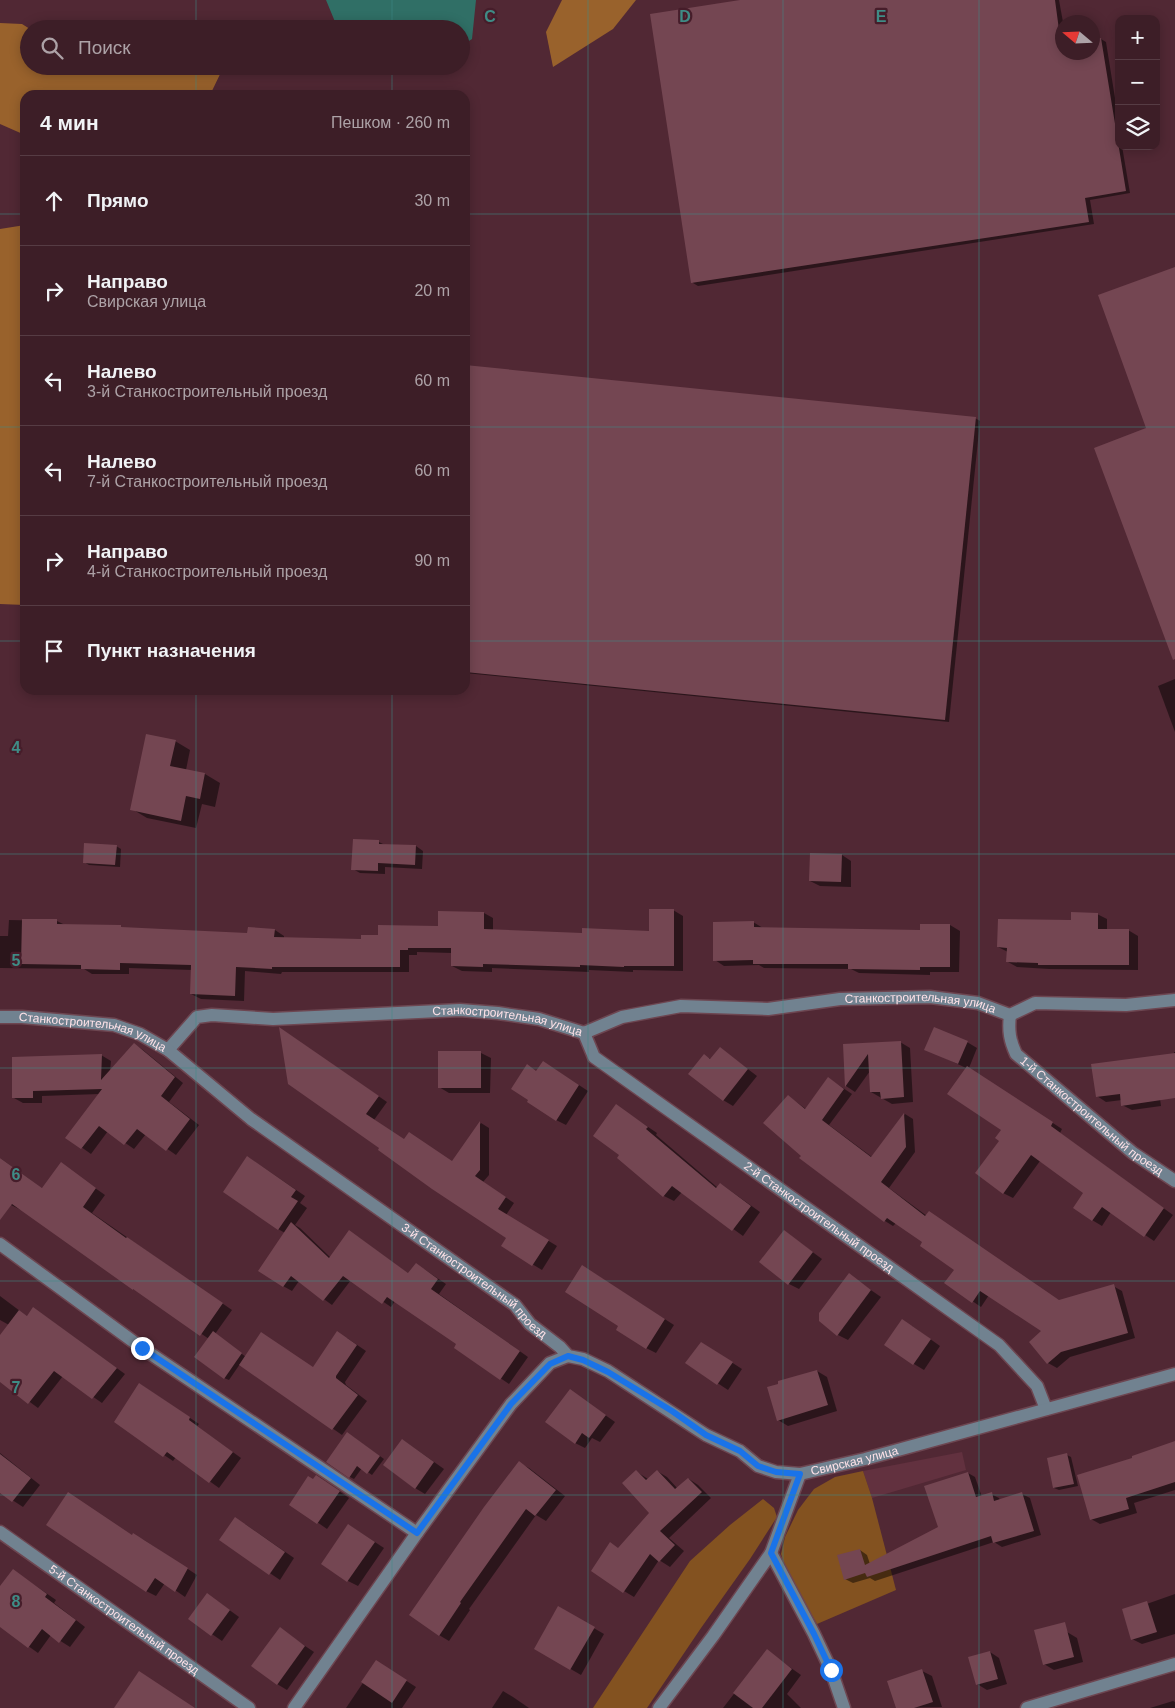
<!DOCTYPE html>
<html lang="ru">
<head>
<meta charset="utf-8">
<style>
	:root { --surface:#3d1e27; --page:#482b33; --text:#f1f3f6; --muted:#ada2a7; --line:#563c44 }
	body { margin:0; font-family:Arial,sans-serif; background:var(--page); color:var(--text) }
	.controls { position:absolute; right:15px; top:15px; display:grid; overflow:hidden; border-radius:10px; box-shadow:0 2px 12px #0003 }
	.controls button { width:45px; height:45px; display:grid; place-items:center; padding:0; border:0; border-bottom:1px solid var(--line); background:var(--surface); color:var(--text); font:25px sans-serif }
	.compass { position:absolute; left:1055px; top:15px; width:45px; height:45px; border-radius:50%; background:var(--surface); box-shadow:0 2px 12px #0003; rotate:289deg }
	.stop { position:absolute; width:15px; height:15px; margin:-11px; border:4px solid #1a73e8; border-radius:50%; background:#fff }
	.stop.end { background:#1a73e8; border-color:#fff; box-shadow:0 1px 5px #0008 }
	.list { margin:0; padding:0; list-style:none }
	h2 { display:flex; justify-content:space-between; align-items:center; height:65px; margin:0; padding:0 20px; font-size:21px }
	h2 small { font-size:16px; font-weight:400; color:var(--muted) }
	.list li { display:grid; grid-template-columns:32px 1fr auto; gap:15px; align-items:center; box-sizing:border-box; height:90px; padding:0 20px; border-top:1px solid var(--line) }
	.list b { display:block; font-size:19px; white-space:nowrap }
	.list p { margin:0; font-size:16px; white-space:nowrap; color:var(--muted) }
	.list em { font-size:16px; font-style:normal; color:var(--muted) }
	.icon { flex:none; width:28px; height:28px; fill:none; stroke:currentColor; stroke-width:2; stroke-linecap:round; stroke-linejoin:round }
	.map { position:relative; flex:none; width:1175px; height:1708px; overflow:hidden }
	.search { position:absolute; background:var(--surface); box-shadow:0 2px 12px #0003; left:20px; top:20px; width:450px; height:55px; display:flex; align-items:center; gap:12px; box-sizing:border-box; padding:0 18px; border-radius:28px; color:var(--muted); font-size:19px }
	.panel { position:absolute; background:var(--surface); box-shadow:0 2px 12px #0003; left:20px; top:90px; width:450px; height:605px; border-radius:15px }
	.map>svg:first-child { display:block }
</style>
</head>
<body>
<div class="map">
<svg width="1175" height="1708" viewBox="0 0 1175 1708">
	<rect width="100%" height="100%" fill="#512834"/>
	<polygon fill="#62313f" points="962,1452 966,1470 872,1498 863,1471"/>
	<g fill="#835220">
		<polygon points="863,1471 872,1498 896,1590 817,1624 787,1573 781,1554 785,1537 798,1510 814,1489 835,1477"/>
		<polygon points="763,1499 774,1508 777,1517 750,1559 701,1628 647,1708 593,1708 690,1561 730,1525"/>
	</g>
	<g fill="#99622c">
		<polygon points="562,0 636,0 613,29 553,67 546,32"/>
		<polygon points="0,23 22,24 30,29 29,29 29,66 224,66 210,95 25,95 25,135 0,124"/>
		<polygon points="25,225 25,605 0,604 0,229"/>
	</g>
	<polygon fill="#306f66" points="326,0 476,0 472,39 461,46 461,29 338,29"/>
	<g fill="#0007">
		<polygon points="748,0 1059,0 1063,22 1062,52 1092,52 1101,39 1106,42 1119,123 1119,146 1122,146 1130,193 1090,200 1094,224 698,286 693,283"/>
		<polygon points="465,367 975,418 980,421 949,722 465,673"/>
		<polygon points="1175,679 1175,732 1158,686"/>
		<polygon points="175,741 190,750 186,770 205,774 220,783 215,807 202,804 196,828 147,818 132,809"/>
		<polygon points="379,842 385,845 416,846 423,851 422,869 385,867 385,874 360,873 353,869"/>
		<polygon points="116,846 121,849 120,867 89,865 84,862"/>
		<polygon points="842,855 851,861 851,887 820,886 810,881"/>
		<polygon points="673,910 683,916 683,971 633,970 633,972 589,970 589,972 492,968 492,972 462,971 452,966 452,953 417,952 417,955 409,955 409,972 282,972 281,974 245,971 244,1001 201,999 191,994 192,970 129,968 129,974 92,974 84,969 0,968 0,936 8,936 9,920 57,921 65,925 121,927 124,929 249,935 275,930 284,936 284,938 362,940 439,927 484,913 493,918 493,930 583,934 650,932"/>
		<polygon points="1097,914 1107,919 1107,930 1128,930 1138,936 1138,970 1049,969 1017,967 1008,962 1008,952 998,947"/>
		<polygon points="753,922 763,928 921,932 921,925 950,925 960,931 959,972 930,972 930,975 859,973 851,969 764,968 759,965 724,966 715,960"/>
		<polygon points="288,1034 387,1102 374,1120 404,1140 452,1162 481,1123 489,1128 489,1175 483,1182 514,1203 506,1215 557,1246 542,1270 502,1246 507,1238 381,1147"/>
		<polygon points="900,1042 910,1048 913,1102 892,1104 871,1092 870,1071 855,1092 846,1086 844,1046"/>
		<polygon points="967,1042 977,1048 969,1068 1062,1129 1060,1133 1173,1215 1154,1241 1111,1212 1102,1226 1092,1220 1085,1192 1040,1161 1013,1198 1003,1193 1001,1141 1002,1130 966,1068 926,1049"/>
		<polygon points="134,1044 143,1050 183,1083 169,1102 199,1125 176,1155 146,1134 134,1149 108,1131 91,1154 67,1137 100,1094 42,1096 42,1103 23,1103 14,1098 101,1055 111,1061 110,1072"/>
		<polygon points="720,1048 757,1076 733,1106 723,1100 704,1056 711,1059"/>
		<polygon points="1174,1052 1175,1052 1175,1088 1159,1091 1161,1106 1132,1110 1122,1105 1122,1100 1106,1102 1097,1096 1174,1054"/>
		<polygon points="481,1053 491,1058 490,1093 449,1093 439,1087"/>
		<polygon points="553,1068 588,1091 566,1125 556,1120"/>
		<polygon points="828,1078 852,1094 829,1125 872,1157 905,1114 913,1119 915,1152 889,1188 927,1216 1060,1301 1113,1286 1122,1291 1135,1338 1070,1357 1057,1368 1048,1363 1043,1331 989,1295 981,1307 946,1283 955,1270 924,1242 896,1223 893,1226 885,1221 801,1158 803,1155 788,1096 806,1109"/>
		<polygon points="626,1112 657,1133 656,1135 718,1188 721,1184 760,1212 743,1236 682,1192 674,1201 664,1196"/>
		<polygon points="248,1157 305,1196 300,1203 307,1208 295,1225 300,1228 331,1258 358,1237 409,1274 424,1269 446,1284 439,1294 528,1357 509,1384 455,1347 458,1344 395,1301 391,1307 351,1280 332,1305 299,1281 292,1291 283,1286 285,1233 278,1229"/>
		<polygon points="0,1158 43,1189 61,1164 105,1195 92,1213 232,1310 215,1334 246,1357 313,1368 347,1338 366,1351 345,1382 346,1385 367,1401 342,1435 240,1364 229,1380 224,1378 209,1339 143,1294 133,1289 22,1209 21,1210 11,1205 0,1196"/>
		<polygon points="784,1231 822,1259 799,1289 789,1284"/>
		<polygon points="592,1272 674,1325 656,1353 646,1348 620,1325"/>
		<polygon points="849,1275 881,1297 848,1340 838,1335"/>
		<polygon points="0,1296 28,1317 42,1314 125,1374 102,1403 63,1376 38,1408 0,1380 0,1346 9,1325 0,1320"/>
		<polygon points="912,1326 940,1346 924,1370 914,1364"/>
		<polygon points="711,1349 742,1369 728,1390 687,1363"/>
		<polygon points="817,1371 827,1377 837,1411 788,1426 778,1420"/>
		<polygon points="140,1384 199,1424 197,1426 241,1458 219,1488 176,1457 173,1461 164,1455"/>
		<polygon points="570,1390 615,1422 600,1442 592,1438 585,1448 575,1443"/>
		<polygon points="352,1436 384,1459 372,1475 362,1468 354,1479 350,1477"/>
		<polygon points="403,1440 444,1469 425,1494 415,1488"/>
		<polygon points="1175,1442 1175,1490 1134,1503 1137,1513 1100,1524 1091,1519 1134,1459"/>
		<polygon points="0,1453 40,1485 23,1507 0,1492"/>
		<polygon points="1067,1455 1071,1457 1078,1486 1059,1490 1054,1488"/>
		<polygon points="519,1463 529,1468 565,1496 546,1521 536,1515 469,1609 470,1610 449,1641 439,1635"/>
		<polygon points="657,1471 667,1477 678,1489 689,1479 698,1485 711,1498 669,1538 684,1551 670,1567 659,1560 634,1597 624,1591 619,1549 651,1513 637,1472 648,1479"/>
		<polygon points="968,1473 975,1477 982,1497 991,1494 999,1498 1000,1500 1022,1494 1030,1498 1041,1535 1002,1547 994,1542 875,1581 870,1578 853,1583 845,1579 860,1550 867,1555 870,1564 939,1528"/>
		<polygon points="326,1482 349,1498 327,1529 291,1504"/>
		<polygon points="245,1524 294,1558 280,1580 221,1540"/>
		<polygon points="349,1525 384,1548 358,1586 348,1581"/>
		<polygon points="133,1536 144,1540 197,1575 185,1597 165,1583 156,1596 146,1591"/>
		<polygon points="13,1570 56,1600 54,1603 85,1627 70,1647 51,1635 38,1653 0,1626 0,1588"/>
		<polygon points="1175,1594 1175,1634 1142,1644 1132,1639 1124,1612"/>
		<polygon points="217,1601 239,1617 222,1641 190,1619"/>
		<polygon points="559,1608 604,1634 581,1675 536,1649"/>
		<polygon points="280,1629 314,1652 287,1690 277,1684"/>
		<polygon points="1067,1632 1077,1638 1083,1662 1054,1670 1044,1664"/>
		<polygon points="767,1651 801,1675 787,1694 801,1708 723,1708"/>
		<polygon points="990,1652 999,1658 1007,1684 987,1690 977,1684"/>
		<polygon points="377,1662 416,1687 402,1708 346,1708"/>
		<polygon points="922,1671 932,1676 942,1707 897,1708"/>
		<polygon points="503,1691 513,1697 529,1708 492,1708"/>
		<polygon points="1173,1701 1175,1702 1175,1708 1150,1708"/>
	</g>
	<g fill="#744652">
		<polygon points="740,0 1055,0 1062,52 1092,52 1092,39 1101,38 1126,191 1085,198 1089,222 691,283 650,14"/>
		<polygon points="1175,267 1175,659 1173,660 1094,448 1146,428 1098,295"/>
		<polygon points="465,365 976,417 945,720 465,672"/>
		<polygon points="146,734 176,740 170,766 205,773 200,799 186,796 181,821 130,810"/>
		<polygon points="353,839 379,840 379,844 416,845 415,865 378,863 378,871 351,870"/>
		<polygon points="84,843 117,845 115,865 83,863"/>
		<polygon points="810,853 842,854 841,882 809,881"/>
		<polygon points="649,909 674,909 674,966 624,966 624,967 580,965 580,967 483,964 483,967 451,966 451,948 408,948 408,950 400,950 400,967 272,967 272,969 236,967 235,996 190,994 191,965 120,963 120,970 81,969 81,965 21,964 22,919 57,919 57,924 121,925 121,927 247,933 248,927 275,929 274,937 361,939 361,935 378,935 378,925 438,926 438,911 484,912 484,929 582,933 582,928 649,931"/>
		<polygon points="1071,912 1098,913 1098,929 1129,929 1129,965 1038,965 1038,963 1006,962 1007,948 997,947 998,919 1071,920"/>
		<polygon points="754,921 754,927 920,930 920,924 950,924 950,967 920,967 920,970 848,969 848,964 753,964 753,960 713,961 713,922"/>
		<polygon points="279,1027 379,1096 366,1114 404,1139 409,1132 452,1161 480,1121 480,1170 475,1176 506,1197 498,1209 549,1240 532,1266 501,1246 506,1238 432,1189 378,1150 379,1148 288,1084"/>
		<polygon points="934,1027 968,1041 958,1064 924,1050"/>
		<polygon points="901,1041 904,1097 881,1099 880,1092 870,1092 868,1054 845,1087 843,1044"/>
		<polygon points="134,1043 175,1077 161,1096 190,1119 166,1151 137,1129 124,1145 99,1126 81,1149 65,1138 102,1089 33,1091 33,1098 12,1098 12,1057 102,1054 101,1080"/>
		<polygon points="720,1047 748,1069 723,1101 688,1074 704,1054 710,1059"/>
		<rect x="438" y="1051" width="43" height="37"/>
		<polygon points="1175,1053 1175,1098 1121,1106 1120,1094 1096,1097 1091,1064"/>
		<polygon points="543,1061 579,1085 556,1121 527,1102 528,1100 511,1089 527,1064 536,1071"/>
		<polygon points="967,1066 1053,1122 1051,1126 1164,1208 1144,1237 1102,1207 1092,1221 1073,1208 1083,1193 1031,1155 1003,1194 975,1173 999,1141 995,1138 1001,1130 947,1094"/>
		<polygon points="828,1077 844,1089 822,1120 871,1157 904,1113 906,1147 881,1182 925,1216 929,1211 1059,1300 1114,1284 1128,1333 1061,1352 1047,1364 1029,1342 1041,1331 980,1291 972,1303 944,1283 954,1270 920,1246 922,1242 887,1218 884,1222 799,1158 801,1156 763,1123 788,1095 805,1109"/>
		<polygon points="616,1104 648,1127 646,1129 716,1188 720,1183 751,1206 732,1231 672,1186 663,1197 617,1158 619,1155 593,1136"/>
		<polygon points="247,1156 296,1190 291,1197 298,1201 278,1230 223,1192"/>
		<polygon points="0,1158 42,1188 61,1162 96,1188 83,1207 126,1238 127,1237 223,1303 200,1336 133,1289 133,1290 12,1204 0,1220"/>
		<polygon points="291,1222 329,1258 349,1230 408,1273 416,1263 438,1279 431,1289 520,1351 500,1380 454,1348 456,1344 387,1297 382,1304 343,1276 323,1301 291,1276 283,1287 258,1271"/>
		<polygon points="784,1230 813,1252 788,1285 759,1262"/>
		<polygon points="582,1265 665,1319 646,1349 616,1330 618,1326 565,1292"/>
		<polygon points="849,1273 871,1290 837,1336 819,1321 819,1313"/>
		<polygon points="33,1307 117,1368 92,1399 54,1371 28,1404 0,1382 0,1335 19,1310 27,1316"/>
		<polygon points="902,1319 931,1339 913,1365 884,1345"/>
		<polygon points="213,1331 242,1353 224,1379 194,1357"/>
		<polygon points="337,1331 357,1345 336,1376 336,1378 358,1395 332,1430 239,1365 261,1332 313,1367"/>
		<polygon points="701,1342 733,1362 717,1385 685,1363"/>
		<polygon points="817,1370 828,1405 777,1421 767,1387 778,1384 778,1381"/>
		<polygon points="139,1383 190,1417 189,1420 233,1452 209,1483 167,1452 163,1457 114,1422"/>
		<polygon points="570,1389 606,1415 589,1438 582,1433 575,1444 545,1422"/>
		<polygon points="347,1432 380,1456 367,1474 357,1466 349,1478 326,1462"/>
		<polygon points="402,1439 434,1462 415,1489 383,1465"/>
		<polygon points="1175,1441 1175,1482 1126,1498 1129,1509 1090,1520 1077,1475 1132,1458 1132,1456"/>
		<polygon points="1067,1453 1074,1484 1053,1488 1047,1458"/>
		<polygon points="0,1454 31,1478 12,1502 0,1493"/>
		<polygon points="519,1461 556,1490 535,1516 526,1509 460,1602 461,1603 439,1636 409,1615 484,1507"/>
		<polygon points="636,1470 646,1480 657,1470 675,1489 688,1478 702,1492 660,1531 675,1545 659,1562 650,1554 623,1593 591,1571 610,1542 618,1548 649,1513 622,1483"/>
		<polygon points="968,1472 976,1497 992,1492 994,1501 1022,1492 1034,1531 993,1543 991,1536 867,1577 865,1573 844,1580 837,1555 860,1549 865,1565 938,1527 924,1486"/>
		<polygon points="316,1475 340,1491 317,1524 289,1505 308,1476 313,1479"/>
		<polygon points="68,1492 132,1535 133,1533 188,1568 175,1592 155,1578 146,1592 46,1525"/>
		<polygon points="235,1517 285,1552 269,1575 219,1540"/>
		<polygon points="348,1524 375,1542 347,1582 321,1564"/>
		<polygon points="13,1569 47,1594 45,1597 76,1620 59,1643 42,1629 28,1648 0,1627 0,1586"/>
		<polygon points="207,1593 230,1610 211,1636 188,1619"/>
		<polygon points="1147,1601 1157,1632 1131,1640 1122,1609"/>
		<polygon points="558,1606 595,1627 570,1670 534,1649"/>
		<polygon points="1065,1622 1074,1657 1043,1665 1034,1630"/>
		<polygon points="280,1627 305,1646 277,1685 251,1666"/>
		<polygon points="767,1649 792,1669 762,1708 753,1708 733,1693"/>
		<polygon points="990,1651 998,1679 976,1685 968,1657"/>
		<polygon points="376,1660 407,1680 392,1703 361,1682"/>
		<polygon points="922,1669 933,1702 914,1708 896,1708 887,1681"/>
		<polygon points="139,1671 195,1708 114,1708"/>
	</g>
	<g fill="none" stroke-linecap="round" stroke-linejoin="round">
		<defs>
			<g id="minor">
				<path id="s1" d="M 1010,1015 C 1008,1031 1010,1041 1016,1054 L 1133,1153 L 1175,1181"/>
				<path id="s2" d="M 0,1017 L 22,1017 L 114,1025 L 140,1034 L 168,1050 L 197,1017 L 212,1015 L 273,1019 L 460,1010 L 498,1013 L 539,1019 L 584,1033 L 622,1017 L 681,1006 L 768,1009 L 840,999 L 930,997 L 978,1003 L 1010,1015 L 1035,1003 L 1126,1005 L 1175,1000"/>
				<path id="s3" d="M 584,1033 L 594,1057 L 999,1345 L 1037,1386 L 1046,1409"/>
				<path id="s4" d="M 168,1050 L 251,1119 L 515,1305 L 530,1324 L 560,1347 L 568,1356 L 583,1359 L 608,1371 L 706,1435 L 740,1451 L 758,1466 L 776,1472 L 800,1474 L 865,1459 L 1175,1374"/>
				<polyline points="0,1244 142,1348 417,1533"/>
				<path id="s5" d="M 0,1532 L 249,1708"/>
				<polyline points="771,1553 814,1634 831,1670 844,1708"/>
				<polyline points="294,1708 417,1533 511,1404 550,1363 568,1356"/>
				<polyline points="659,1708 713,1636 771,1553 800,1474"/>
				<polyline points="1027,1708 1175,1664"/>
			</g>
		</defs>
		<use href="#minor" stroke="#6d4651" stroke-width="15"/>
		<use href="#minor" stroke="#718290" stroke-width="12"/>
	</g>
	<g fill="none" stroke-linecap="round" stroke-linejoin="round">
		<polyline stroke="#1a73e8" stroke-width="6" points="142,1348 417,1533 511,1404 550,1364 568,1356 583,1360 608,1372 672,1411 706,1435 740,1451 758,1466 776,1472 800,1474 771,1553 814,1634 831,1670"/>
	</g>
	<path fill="none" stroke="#3f8c86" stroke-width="1" stroke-opacity="0.55" d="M 196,0 L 196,29M 392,0 L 392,29M 588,0 L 588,1708M 783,0 L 783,1708M 979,0 L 979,1708M 196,66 L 196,95M 392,66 L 392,95M 0,214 L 25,214M 465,214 L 1175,214M 0,427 L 25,427M 465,427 L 1175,427M 0,641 L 25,641M 465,641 L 1175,641M 196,690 L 196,1708M 392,690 L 392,1708M 0,854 L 1175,854M 0,1068 L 1175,1068M 0,1281 L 1175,1281M 0,1495 L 1175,1495"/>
	<g text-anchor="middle" stroke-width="4.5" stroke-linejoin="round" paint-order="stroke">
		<g font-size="12" fill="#fee2e8" stroke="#461d2a">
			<text dy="4" stroke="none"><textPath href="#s2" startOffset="950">Станкостроительная улица</textPath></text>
			<text dy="4" stroke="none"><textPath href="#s2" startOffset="530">Станкостроительная улица</textPath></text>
			<text dy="4" stroke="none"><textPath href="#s2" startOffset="95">Станкостроительная улица</textPath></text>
			<text dy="4" stroke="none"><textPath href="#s1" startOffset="138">1-й Станкостроительный проезд</textPath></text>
			<text dy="4" stroke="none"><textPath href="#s3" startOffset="302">2-й Станкостроительный проезд</textPath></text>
			<text dy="4" stroke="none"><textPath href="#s4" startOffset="384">3-й Станкостроительный проезд</textPath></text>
			<text dy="4" stroke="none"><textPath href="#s4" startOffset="825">Свирская улица</textPath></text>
			<text dy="4" stroke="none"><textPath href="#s5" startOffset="152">5-й Станкостроительный проезд</textPath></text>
		</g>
	</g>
	<g font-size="16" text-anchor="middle" font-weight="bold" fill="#3f8c86" stroke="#461d2a" stroke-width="4.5" stroke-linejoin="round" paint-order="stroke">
		<text x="490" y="22">C</text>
		<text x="685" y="22">D</text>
		<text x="881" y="22">E</text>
		<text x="16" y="753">4</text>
		<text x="16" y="966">5</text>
		<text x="16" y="1180">6</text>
		<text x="16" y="1393">7</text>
		<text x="16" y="1607">8</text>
	</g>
</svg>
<div class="controls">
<button>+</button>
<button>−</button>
<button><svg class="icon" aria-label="layers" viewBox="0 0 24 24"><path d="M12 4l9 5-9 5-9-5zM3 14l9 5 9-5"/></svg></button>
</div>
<svg class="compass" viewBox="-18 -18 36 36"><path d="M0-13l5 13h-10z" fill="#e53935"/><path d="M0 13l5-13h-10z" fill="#ada2a7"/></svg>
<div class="stop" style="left:831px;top:1670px"></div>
<div class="stop end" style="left:142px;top:1348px"></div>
<div class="search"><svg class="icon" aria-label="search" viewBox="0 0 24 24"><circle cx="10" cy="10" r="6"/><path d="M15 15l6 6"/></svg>Поиск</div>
<section class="panel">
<h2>4 мин<small>Пешком · 260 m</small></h2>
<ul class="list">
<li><svg class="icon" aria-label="ahead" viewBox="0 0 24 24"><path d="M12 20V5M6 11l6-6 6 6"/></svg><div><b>Прямо</b></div><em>30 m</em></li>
<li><svg class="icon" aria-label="right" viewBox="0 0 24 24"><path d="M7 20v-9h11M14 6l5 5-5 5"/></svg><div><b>Направо</b><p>Свирская улица</p></div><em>20 m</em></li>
<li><svg class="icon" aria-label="left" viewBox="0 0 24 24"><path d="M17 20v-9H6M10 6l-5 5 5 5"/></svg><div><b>Налево</b><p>3-й Станкостроительный проезд</p></div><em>60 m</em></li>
<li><svg class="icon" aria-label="left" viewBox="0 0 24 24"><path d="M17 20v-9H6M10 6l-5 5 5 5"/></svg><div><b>Налево</b><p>7-й Станкостроительный проезд</p></div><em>60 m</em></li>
<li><svg class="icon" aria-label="right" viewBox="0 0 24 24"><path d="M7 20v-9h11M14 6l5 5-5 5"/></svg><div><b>Направо</b><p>4-й Станкостроительный проезд</p></div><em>90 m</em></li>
<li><svg class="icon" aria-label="arrive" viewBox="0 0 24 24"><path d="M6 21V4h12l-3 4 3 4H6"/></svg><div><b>Пункт назначения</b></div></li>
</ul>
</section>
</div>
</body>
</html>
